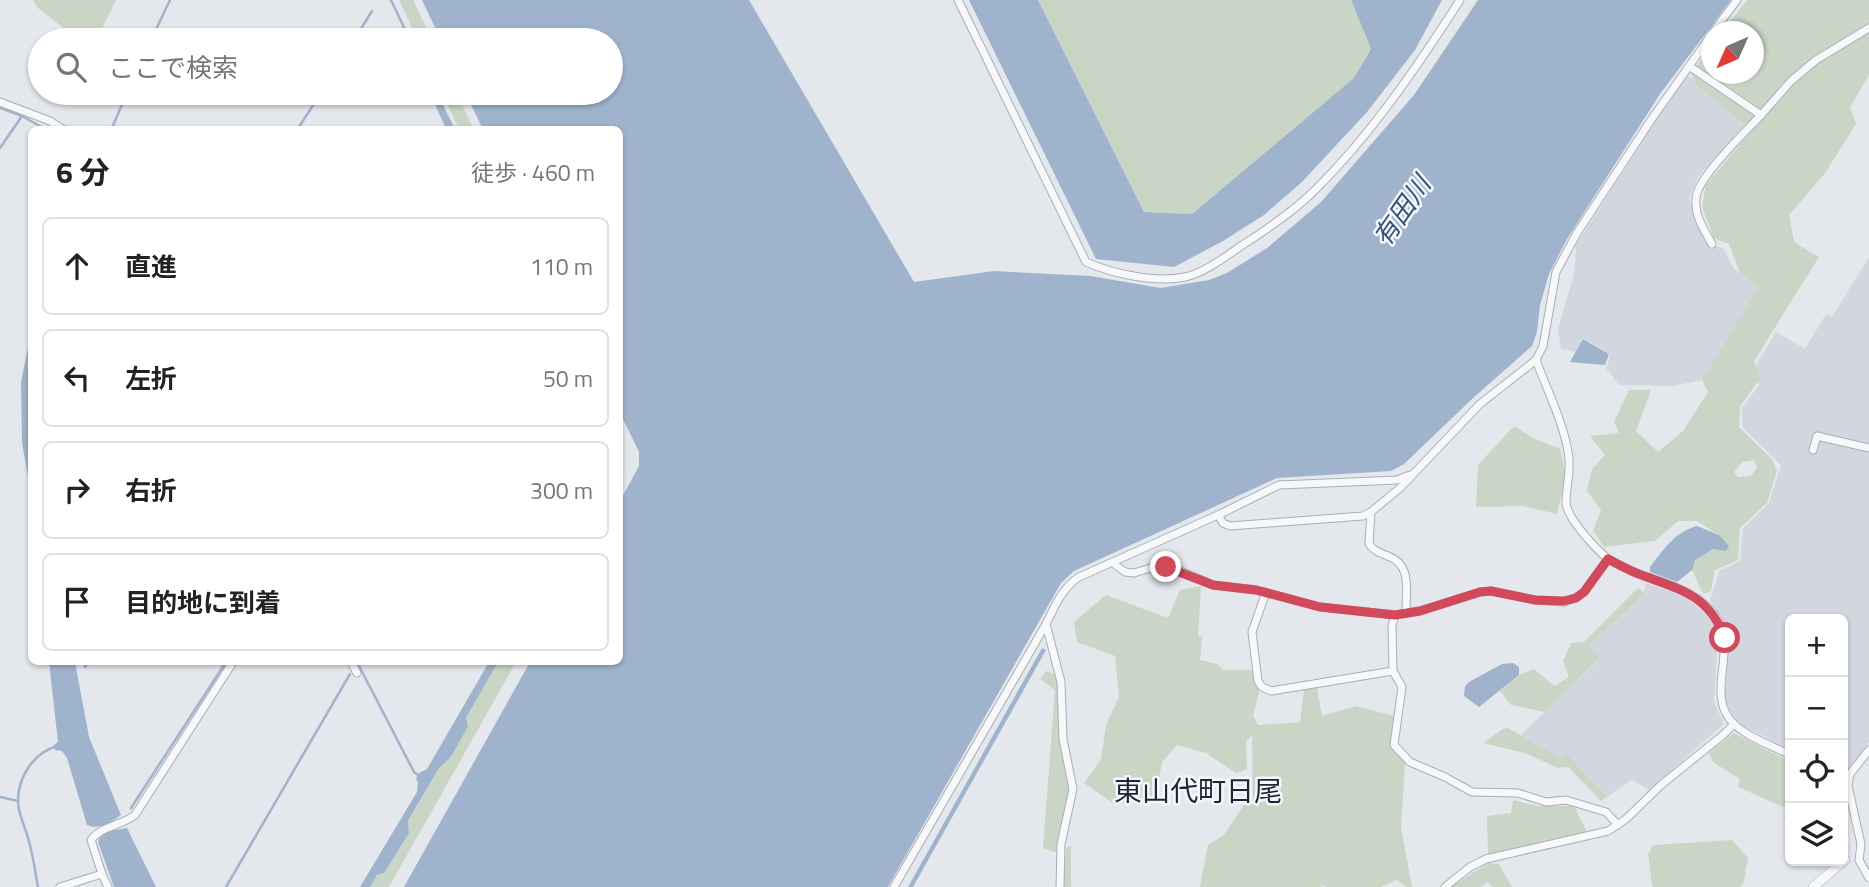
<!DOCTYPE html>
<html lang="ja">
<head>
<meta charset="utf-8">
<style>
	:root { --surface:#fff; --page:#f2f2f2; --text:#222; --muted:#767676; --line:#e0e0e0 }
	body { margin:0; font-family:"Titillium Web","Noto Sans JP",sans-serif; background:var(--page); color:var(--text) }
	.controls { position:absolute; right:21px; bottom:21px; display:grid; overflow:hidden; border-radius:10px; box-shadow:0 2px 5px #0004 }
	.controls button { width:63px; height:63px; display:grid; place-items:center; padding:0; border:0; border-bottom:2px solid var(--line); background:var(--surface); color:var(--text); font:35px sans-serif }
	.compass { position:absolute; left:1701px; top:21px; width:63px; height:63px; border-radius:50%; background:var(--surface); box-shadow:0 2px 5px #0004; rotate:225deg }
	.stop { position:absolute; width:21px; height:21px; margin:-16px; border:5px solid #d1495b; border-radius:50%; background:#fff }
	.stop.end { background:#d1495b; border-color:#fff; box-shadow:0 2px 7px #0008 }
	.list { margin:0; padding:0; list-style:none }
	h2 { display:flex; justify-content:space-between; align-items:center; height:91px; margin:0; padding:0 28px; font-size:30px }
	h2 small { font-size:23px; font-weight:400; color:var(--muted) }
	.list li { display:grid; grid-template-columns:46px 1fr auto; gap:21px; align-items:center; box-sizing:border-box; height:98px; margin:0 14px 14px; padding:0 14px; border:2px solid var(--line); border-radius:10px }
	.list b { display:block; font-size:26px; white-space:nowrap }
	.list em { font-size:23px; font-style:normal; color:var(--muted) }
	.icon { flex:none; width:38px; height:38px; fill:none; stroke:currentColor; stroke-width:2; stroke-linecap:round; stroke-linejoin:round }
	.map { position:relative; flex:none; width:1869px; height:887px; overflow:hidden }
	.search { position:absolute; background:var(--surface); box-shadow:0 2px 5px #0004; left:28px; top:28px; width:595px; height:77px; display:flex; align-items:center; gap:18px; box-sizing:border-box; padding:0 24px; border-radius:38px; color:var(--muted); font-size:26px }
	.panel { position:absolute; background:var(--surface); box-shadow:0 2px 5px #0004; left:28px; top:126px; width:595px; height:539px; border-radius:10px }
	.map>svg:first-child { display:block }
</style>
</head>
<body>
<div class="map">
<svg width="1869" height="887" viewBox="0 0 1869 887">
	<rect width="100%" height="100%" fill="#e4e7ec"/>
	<g fill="#d2d6de">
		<polygon points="1687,75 1751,117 1698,177 1689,198 1705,242 1724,249 1733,268 1758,288 1702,380 1672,386 1619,385 1606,368 1611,354 1583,338 1575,352 1561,349 1558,329 1575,270 1576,245 1659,116"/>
		<polygon points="1869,257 1869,742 1843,776 1843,619 1790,619 1790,750 1740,724 1729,710 1725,697 1729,635 1722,618 1710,601 1719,571 1740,561 1743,528 1769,503 1781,465 1743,428 1742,408 1759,385 1754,369 1776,332 1805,349 1826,314 1832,317"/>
		<polygon points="1646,583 1683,596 1705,613 1714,625 1718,640 1714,702 1724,724 1649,790 1632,780 1607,797 1567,754 1562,758 1521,735 1599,660 1589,644 1644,594"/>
	</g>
	<g fill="#c9d6c5" fill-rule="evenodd">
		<polygon points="33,0 116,0 101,31 79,40 38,8"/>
		<polygon points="399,0 413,0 432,40 418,40"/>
		<polygon points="1038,0 1351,0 1371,49 1354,78 1192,214 1144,212"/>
		<path d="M 1747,0 L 1869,0 L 1869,75 L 1850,107 L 1856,124 L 1825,173 L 1789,215 L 1794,242 L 1819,257 L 1754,361 L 1760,379 L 1740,406 L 1739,427 L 1772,459 L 1777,471 L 1767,503 L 1740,528 L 1738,560 L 1715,570 L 1711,591 L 1703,594 L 1692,570 L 1694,560 L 1713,549 L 1719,535 L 1697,521 L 1678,521 L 1655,541 L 1604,547 L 1593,531 L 1601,510 L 1587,491 L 1592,469 L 1605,455 L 1590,436 L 1619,433 L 1614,422 L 1629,390 L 1651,390 L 1636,431 L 1658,452 L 1683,431 L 1708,392 L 1702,380 L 1758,288 L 1740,273 L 1729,244 L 1714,238 L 1702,207 L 1706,185 L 1752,130 L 1696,85 L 1691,73 L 1711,47 L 1712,74 L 1754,74 L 1754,32 L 1723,31 ZM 1754,460 L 1757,468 L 1751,476 L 1738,477 L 1734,472 L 1742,462 Z"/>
		<polygon points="442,93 456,93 474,129 459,129"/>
		<polygon points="1514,426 1535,439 1560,449 1566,474 1557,514 1523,506 1476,507 1478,465"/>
		<polygon points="1201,586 1198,636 1202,637 1200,660 1217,664 1223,670 1253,670 1259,692 1253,716 1258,725 1300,722 1304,690 1317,687 1322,716 1356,706 1394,716 1390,746 1405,763 1401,827 1412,887 1407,887 1397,880 1380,887 1327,887 1322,885 1321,887 1200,887 1208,845 1224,835 1244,805 1253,802 1252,735 1246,742 1247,769 1236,773 1206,753 1177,745 1162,762 1157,791 1148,800 1114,804 1084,783 1101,760 1106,725 1119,697 1115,656 1077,642 1074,622 1106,595 1168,618 1180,590"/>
		<polygon points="1638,588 1645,594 1589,644 1599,659 1545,712 1511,705 1500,691 1519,675 1534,669 1554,686 1569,677 1563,661 1571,643 1584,642"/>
		<polygon points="498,662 516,662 389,887 370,887 377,875 384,872 409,833 408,822 439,768 451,757 467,726 466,718"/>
		<polygon points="1046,671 1055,674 1059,687 1059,738 1069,793 1057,841 1057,853 1043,848 1055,690 1040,679"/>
		<polygon points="1506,727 1562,758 1567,754 1607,797 1601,801 1568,767 1558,768 1525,753 1483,743"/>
		<polygon points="1734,733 1790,762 1790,821 1784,818 1786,808 1738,787 1740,779 1713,762 1709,753"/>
		<polygon points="1513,800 1537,806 1574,806 1588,834 1488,854 1487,816 1511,813"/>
		<polygon points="1732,840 1748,858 1743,885 1740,887 1654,887 1652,885 1648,854 1653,845"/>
		<polygon points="1071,846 1071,887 1064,887 1066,848"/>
		<polygon points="1488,863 1499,864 1512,887 1493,887 1487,882 1481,887 1451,887"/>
	</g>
	<g fill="#9fb4cc">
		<polygon points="422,0 749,0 914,282 994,271 1090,276 1161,288 1209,280 1227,273 1267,248 1321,202 1414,95 1478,0 1731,0 1660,94 1567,239 1549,274 1540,305 1537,332 1532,346 1472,399 1404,464 1391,471 1277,478 1074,571 1061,583 888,887 404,887 530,662 620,662 620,501 639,466 639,452 620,413 620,130 483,129 465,93 611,93 611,40 441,40"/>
		<polygon points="969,0 1038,0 1144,212 1192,214 1354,78 1371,49 1351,0 1442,0 1415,50 1367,112 1302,182 1264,215 1223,241 1174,267 1096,259"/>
		<polygon points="430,93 437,93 455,129 446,129"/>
		<polygon points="31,333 31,493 22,443 21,382"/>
		<polygon points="1583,339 1609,354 1605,365 1570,362"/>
		<path d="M 1697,526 L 1719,535 L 1729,546 L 1726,551 L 1713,549 L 1695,560 L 1692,570 L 1677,582 L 1650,572 L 1650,567 C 1664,549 1675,532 1697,526 Z"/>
		<polygon points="1042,648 1046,650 913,887 908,887"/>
		<polygon points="49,662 75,662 89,737 121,815 111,822 115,830 127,828 156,887 114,887 98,842 100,837 108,832 106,825 94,827 87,825 67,758 62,751 55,750 53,746 58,742"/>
		<polygon points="489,662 498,662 466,718 468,726 451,757 439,768 408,821 409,833 384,873 377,875 370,887 360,887 417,792 418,783 416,778 419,773 427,769"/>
		<polygon points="1513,663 1519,667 1519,675 1479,707 1464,696 1465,686 1469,682 1502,664"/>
	</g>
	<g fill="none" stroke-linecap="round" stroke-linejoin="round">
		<g stroke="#9fb4cc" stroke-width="2.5">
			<polyline points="391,0 410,40"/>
			<polyline points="151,40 170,0"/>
			<polyline points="354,40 372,11"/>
			<polyline points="0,108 22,116 47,130"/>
			<polyline points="111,130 127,93"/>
			<polyline points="297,130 321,93"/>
			<polyline points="425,130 426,128"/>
			<polyline points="0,148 22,116"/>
			<polyline points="357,662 414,772 418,775"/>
			<polyline points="85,667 88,662"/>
			<polyline points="0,797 18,801"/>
			<polyline points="131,808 226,662"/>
			<path d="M 38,887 C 35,871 33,854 28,838 C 25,826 18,814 18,801 C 18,776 34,753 57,746"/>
			<polyline points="226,887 350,674"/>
		</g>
		<defs>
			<g id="minor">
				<path d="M 958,0 L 1086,262 C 1113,274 1156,283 1185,277 C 1204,273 1225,257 1241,246 C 1266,230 1293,212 1314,191 C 1371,135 1417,67 1460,0"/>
				<polyline points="1713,32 1737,0"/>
				<polyline points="1689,66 1761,115 1791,81 1816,60 1869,28"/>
				<polyline points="0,102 50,121 64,130"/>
				<path d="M 1712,244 C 1704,230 1694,215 1696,198 C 1697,178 1746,131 1761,115"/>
				<path d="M 1536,360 C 1547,390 1562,419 1568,451 C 1572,469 1566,486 1566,503 C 1567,518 1595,548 1607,558 C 1612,562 1619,565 1625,568 C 1657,583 1696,587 1717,618 C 1738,650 1704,696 1734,724 C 1749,738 1773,746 1790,755"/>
				<polyline points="1813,450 1817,436 1869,448"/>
				<path d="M 1371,512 L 1369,544 C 1374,551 1380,553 1388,556 C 1412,565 1406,589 1406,611"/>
				<polyline points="1218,515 1223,523 1230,526 1363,516 1371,512 1400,488 1480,404 1536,360 1543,346 1556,272 1577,233 1653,117 1712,34"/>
				<polyline points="1113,563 1125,572 1134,573 1154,567 1166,567 1176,569 1213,585 1256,590 1320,607 1395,615 1420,611 1480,592 1491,591 1535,600 1564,602 1575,598 1584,592 1608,559"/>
				<polyline points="1266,592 1252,632 1258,681 1262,687 1271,691 1393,671"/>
				<polyline points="1395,615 1392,625 1393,671 1402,687 1394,745 1410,762 1445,777 1472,792 1518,793 1546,802 1566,800 1606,812 1618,825"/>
				<polyline points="351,662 357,673"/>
				<polyline points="1869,750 1850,774 1848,786 1861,844 1859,860 1869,878"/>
				<polyline points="102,874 108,887"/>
				<path d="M 60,887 L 102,874 L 91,840 C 101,826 121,826 135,815 L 233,662"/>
				<polyline points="894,887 1046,624"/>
				<path d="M 1060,887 L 1061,844 L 1073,789 L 1063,739 L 1061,682 L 1046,624 C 1055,606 1062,588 1079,577 L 1218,515 L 1279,485 L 1397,480 L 1410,475"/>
				<polyline points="1445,887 1470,867 1486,859 1608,831 1626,819 1661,785 1723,735 1734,724"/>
			</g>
			<polyline id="tertiary" points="1813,887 1845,860"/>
		</defs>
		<use href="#minor" stroke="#a9aeb7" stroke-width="9"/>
		<use href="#tertiary" stroke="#a9aeb7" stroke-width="10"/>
		<use href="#minor" stroke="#f7f8fa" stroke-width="7"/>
		<use href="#tertiary" stroke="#f7f8fa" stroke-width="9"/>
	</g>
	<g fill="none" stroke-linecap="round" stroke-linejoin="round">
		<path stroke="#d1495b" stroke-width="9" d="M 1166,567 L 1213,585 L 1256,590 L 1320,607 L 1395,615 L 1420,611 L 1480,592 L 1491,591 L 1535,600 L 1564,601 L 1576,598 L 1584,592 L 1608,559 C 1620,565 1631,572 1644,576 C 1682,590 1709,596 1725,638"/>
	</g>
	<g text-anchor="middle" stroke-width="5" stroke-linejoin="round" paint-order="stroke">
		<g font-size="26" font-style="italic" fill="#34527a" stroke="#f4f6f9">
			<text transform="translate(1402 211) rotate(-55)" y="9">有田川</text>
		</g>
		<g font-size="28" fill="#1d2536" stroke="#f4f6f9">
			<text x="1198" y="801">東山代町日尾</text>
		</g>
	</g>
</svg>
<div class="controls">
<button>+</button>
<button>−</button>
<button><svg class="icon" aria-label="locate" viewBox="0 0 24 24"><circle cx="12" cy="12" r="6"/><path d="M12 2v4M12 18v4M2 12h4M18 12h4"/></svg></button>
<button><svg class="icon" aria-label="layers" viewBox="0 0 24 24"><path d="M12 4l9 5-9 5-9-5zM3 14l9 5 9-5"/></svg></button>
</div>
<svg class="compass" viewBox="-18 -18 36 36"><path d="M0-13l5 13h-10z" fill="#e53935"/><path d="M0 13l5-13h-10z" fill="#767676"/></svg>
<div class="stop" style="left:1725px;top:638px"></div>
<div class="stop end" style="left:1166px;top:567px"></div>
<div class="search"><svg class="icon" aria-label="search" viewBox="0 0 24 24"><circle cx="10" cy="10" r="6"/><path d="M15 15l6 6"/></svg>ここで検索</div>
<section class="panel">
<h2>6 分<small>徒歩 · 460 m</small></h2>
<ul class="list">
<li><svg class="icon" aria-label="ahead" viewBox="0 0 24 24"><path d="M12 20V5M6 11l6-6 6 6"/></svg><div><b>直進</b></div><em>110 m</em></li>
<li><svg class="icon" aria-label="left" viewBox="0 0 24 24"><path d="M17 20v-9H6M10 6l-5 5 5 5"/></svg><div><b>左折</b></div><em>50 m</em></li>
<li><svg class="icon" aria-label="right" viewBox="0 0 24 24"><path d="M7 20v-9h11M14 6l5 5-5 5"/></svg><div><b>右折</b></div><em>300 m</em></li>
<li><svg class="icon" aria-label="arrive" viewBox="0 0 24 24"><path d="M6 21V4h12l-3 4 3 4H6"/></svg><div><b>目的地に到着</b></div></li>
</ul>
</section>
</div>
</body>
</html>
